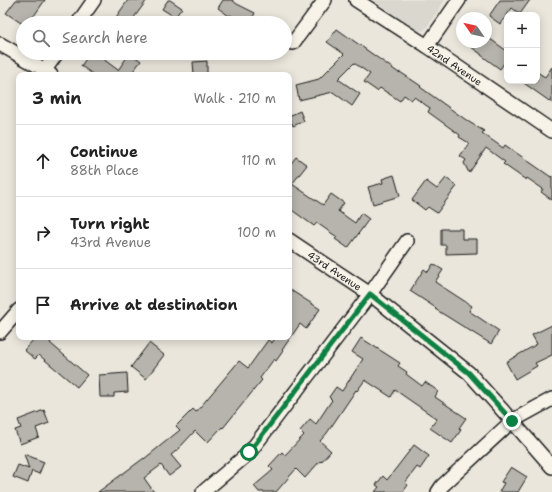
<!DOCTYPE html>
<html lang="en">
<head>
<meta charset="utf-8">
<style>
	:root { --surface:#fff; --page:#f2f2f2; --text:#222; --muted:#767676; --line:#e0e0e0 }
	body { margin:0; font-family:"Shantell Sans",sans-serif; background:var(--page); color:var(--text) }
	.controls { position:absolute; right:12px; top:12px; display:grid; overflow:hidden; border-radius:8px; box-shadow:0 2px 10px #0003 }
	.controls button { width:36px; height:36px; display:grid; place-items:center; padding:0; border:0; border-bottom:1px solid var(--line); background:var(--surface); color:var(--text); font:20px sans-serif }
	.compass { position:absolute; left:456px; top:12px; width:36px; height:36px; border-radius:50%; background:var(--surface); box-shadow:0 2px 10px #0003; rotate:304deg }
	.stop { position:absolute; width:12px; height:12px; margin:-9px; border:3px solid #0b8043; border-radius:50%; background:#fff }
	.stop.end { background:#0b8043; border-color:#fff; box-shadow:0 1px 4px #0008 }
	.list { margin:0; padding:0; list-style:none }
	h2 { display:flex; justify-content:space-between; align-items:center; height:52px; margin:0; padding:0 16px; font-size:17px }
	h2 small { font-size:13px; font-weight:400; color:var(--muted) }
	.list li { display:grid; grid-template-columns:26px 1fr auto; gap:12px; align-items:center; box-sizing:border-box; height:72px; padding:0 16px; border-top:1px solid var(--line) }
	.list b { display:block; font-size:15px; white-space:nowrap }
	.list p { margin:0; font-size:13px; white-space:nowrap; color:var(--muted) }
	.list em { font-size:13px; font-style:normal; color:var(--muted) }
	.icon { flex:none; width:22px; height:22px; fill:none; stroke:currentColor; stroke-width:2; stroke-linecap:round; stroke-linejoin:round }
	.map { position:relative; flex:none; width:552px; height:492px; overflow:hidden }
	.search { position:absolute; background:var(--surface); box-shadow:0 2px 10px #0003; left:16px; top:16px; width:276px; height:44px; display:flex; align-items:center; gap:10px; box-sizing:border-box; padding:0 14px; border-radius:22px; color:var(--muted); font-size:15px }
	.panel { position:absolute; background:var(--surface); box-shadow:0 2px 10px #0003; left:16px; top:72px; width:276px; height:268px; border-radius:8px }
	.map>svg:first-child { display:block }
</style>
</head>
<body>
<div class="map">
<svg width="552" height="492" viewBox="0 0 552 492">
	<rect width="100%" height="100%" fill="#eae6dc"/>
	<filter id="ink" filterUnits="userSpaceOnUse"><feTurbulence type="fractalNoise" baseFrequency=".025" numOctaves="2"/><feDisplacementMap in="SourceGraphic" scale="8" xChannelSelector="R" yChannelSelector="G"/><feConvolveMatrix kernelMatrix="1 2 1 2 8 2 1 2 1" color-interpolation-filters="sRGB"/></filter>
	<g filter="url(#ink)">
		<polygon fill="#dad7ce" points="373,0 445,0 427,27 424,30 420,31 416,30"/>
		<g fill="#b6b4ac" stroke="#1c1c1c">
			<polygon points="16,0 45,0 29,23 21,23 6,13"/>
			<polygon points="128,0 147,0 130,23 112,23"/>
			<polygon points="168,0 170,0 182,8 175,17 162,9"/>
			<polygon points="223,0 232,0 237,4 255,13 250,23 246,23 230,15 229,16 218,8"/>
			<polygon points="500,0 530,0 520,14 512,8 500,24 489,16"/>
			<polygon points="337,29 399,73 400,72 421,86 420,87 469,122 484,131 482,133 503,148 505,145 551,177 552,176 552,200 541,192 543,189 527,178 526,180 503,164 505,162 486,148 469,173 464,163 466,160 460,156 469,143 459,137 460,135 428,112 430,108 414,97 411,100 404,95 400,101 380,88 377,91 364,82 370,74 354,63 338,79 360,94 352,106 333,92 299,100 296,85 319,79 344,54 327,42"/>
			<polygon points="486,36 507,51 507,59 500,69 481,55 481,54 464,42 486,42"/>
			<polygon points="90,53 95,53 118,70 130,53 141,61 130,75 94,75 81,66"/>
			<polygon points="207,61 207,74 194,75 193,62"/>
			<polygon points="552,67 552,103 521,81 537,81 537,72 545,77"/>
			<polygon points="300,111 304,121 293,126 289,116"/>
			<polygon points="296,157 307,165 292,184 323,205 331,194 344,203 338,211 355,223 361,213 369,219 348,248 335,239 337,237 317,223 314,226 289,208 289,166"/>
			<polygon points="394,175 400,196 373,204 368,187 383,183 382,179"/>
			<polygon points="446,178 457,186 437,213 428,207 425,210 412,200 426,181 437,189"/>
			<polygon points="441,229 462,229 462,239 477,239 477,253 446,254 446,245 441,245"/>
			<polygon points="433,264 443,270 435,282 472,306 469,311 499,331 491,344 435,309 436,308 410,291 424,269 428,272"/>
			<polygon points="289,289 320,309 306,329 300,324 282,350 283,351 276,361 274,359 260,378 262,380 223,428 222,427 207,443 195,431 180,447 180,448 171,455 181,467 169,476 161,465 144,478 154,492 98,492 144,458 144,459 180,430 176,426 193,409 196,412 239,361 248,368 268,340 272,343 276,337 289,337"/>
			<polygon points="552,325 552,355 535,363 537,366 515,379 506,362 537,344 532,335"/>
			<polygon points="36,337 55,337 50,343 87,375 77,387 39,355 35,359 24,350"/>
			<polygon points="361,338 386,354 400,363 398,366 407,372 406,374 422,386 425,382 438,391 435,397 466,418 459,428 461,430 452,443 430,428 437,419 395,390 391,397 365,380 357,391 356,390 327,433 320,441 331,451 321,462 320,461 305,478 296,469 276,492 259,492 254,486 273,470 269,466 282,452 285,455 304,435 300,431 310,419 316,424 332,400 329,397 336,387 342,391 363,359 352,352"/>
			<polygon points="149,343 164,355 146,379 131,367"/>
			<polygon points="127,373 128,392 114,393 114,397 100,397 99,375"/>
			<polygon points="44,410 49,423 36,428 39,437 20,444 15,430 21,428 18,420"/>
			<polygon points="414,445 429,456 420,469 417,467 405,483 408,485 403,492 375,492 379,487 376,485 383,476 387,480"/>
			<polygon points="24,454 44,462 39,474 32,471 28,483 13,477 18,465 29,469"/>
			<polygon points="511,467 527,477 518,492 499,492 504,483 501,482"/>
		</g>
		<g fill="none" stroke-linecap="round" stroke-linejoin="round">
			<defs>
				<g id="minor">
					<path id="s1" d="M 356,0 L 427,46 L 552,131"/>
					<polyline points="78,23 94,0"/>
					<polyline points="293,43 325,0"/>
					<polyline points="0,44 45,70 51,75"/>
					<polyline points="427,46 459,0"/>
					<polyline points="45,70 57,53"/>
					<path id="s2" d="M 289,240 L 370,294 L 469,373 L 512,421 L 552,467"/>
					<polyline points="0,332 19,310"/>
					<polyline points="203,492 249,453 370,294 407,241"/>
					<polyline points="438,492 442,486 512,421 552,399"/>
				</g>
			</defs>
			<use href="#minor" stroke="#1c1c1c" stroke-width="16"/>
			<use href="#minor" stroke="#f7f3e8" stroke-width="13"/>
		</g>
	</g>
	<g fill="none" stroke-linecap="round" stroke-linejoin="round" filter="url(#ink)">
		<polyline stroke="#0b8043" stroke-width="5" points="249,452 370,294 469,373 512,421"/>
	</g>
	<g text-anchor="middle" stroke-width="3.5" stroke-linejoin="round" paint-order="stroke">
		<g font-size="10" fill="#1c1c1c" stroke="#f7f3e8">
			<text dy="4" stroke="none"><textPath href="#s1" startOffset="118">42nd Avenue</textPath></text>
			<text dy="4" stroke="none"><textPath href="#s2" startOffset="55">43rd Avenue</textPath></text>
		</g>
	</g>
</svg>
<div class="controls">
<button>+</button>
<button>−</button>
</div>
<svg class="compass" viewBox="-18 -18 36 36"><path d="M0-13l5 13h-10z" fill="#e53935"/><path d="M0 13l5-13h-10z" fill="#767676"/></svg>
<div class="stop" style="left:249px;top:452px"></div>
<div class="stop end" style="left:512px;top:421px"></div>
<div class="search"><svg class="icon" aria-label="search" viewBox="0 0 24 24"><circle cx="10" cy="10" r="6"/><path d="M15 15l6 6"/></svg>Search here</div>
<section class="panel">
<h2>3 min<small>Walk · 210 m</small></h2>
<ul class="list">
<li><svg class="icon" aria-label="ahead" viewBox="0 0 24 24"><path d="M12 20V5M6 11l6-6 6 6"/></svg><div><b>Continue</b><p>88th Place</p></div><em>110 m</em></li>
<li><svg class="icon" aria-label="right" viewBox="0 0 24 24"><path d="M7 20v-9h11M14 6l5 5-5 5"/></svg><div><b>Turn right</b><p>43rd Avenue</p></div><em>100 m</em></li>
<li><svg class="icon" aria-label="arrive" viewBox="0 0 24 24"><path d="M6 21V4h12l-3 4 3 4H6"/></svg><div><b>Arrive at destination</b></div></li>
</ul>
</section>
</div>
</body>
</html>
